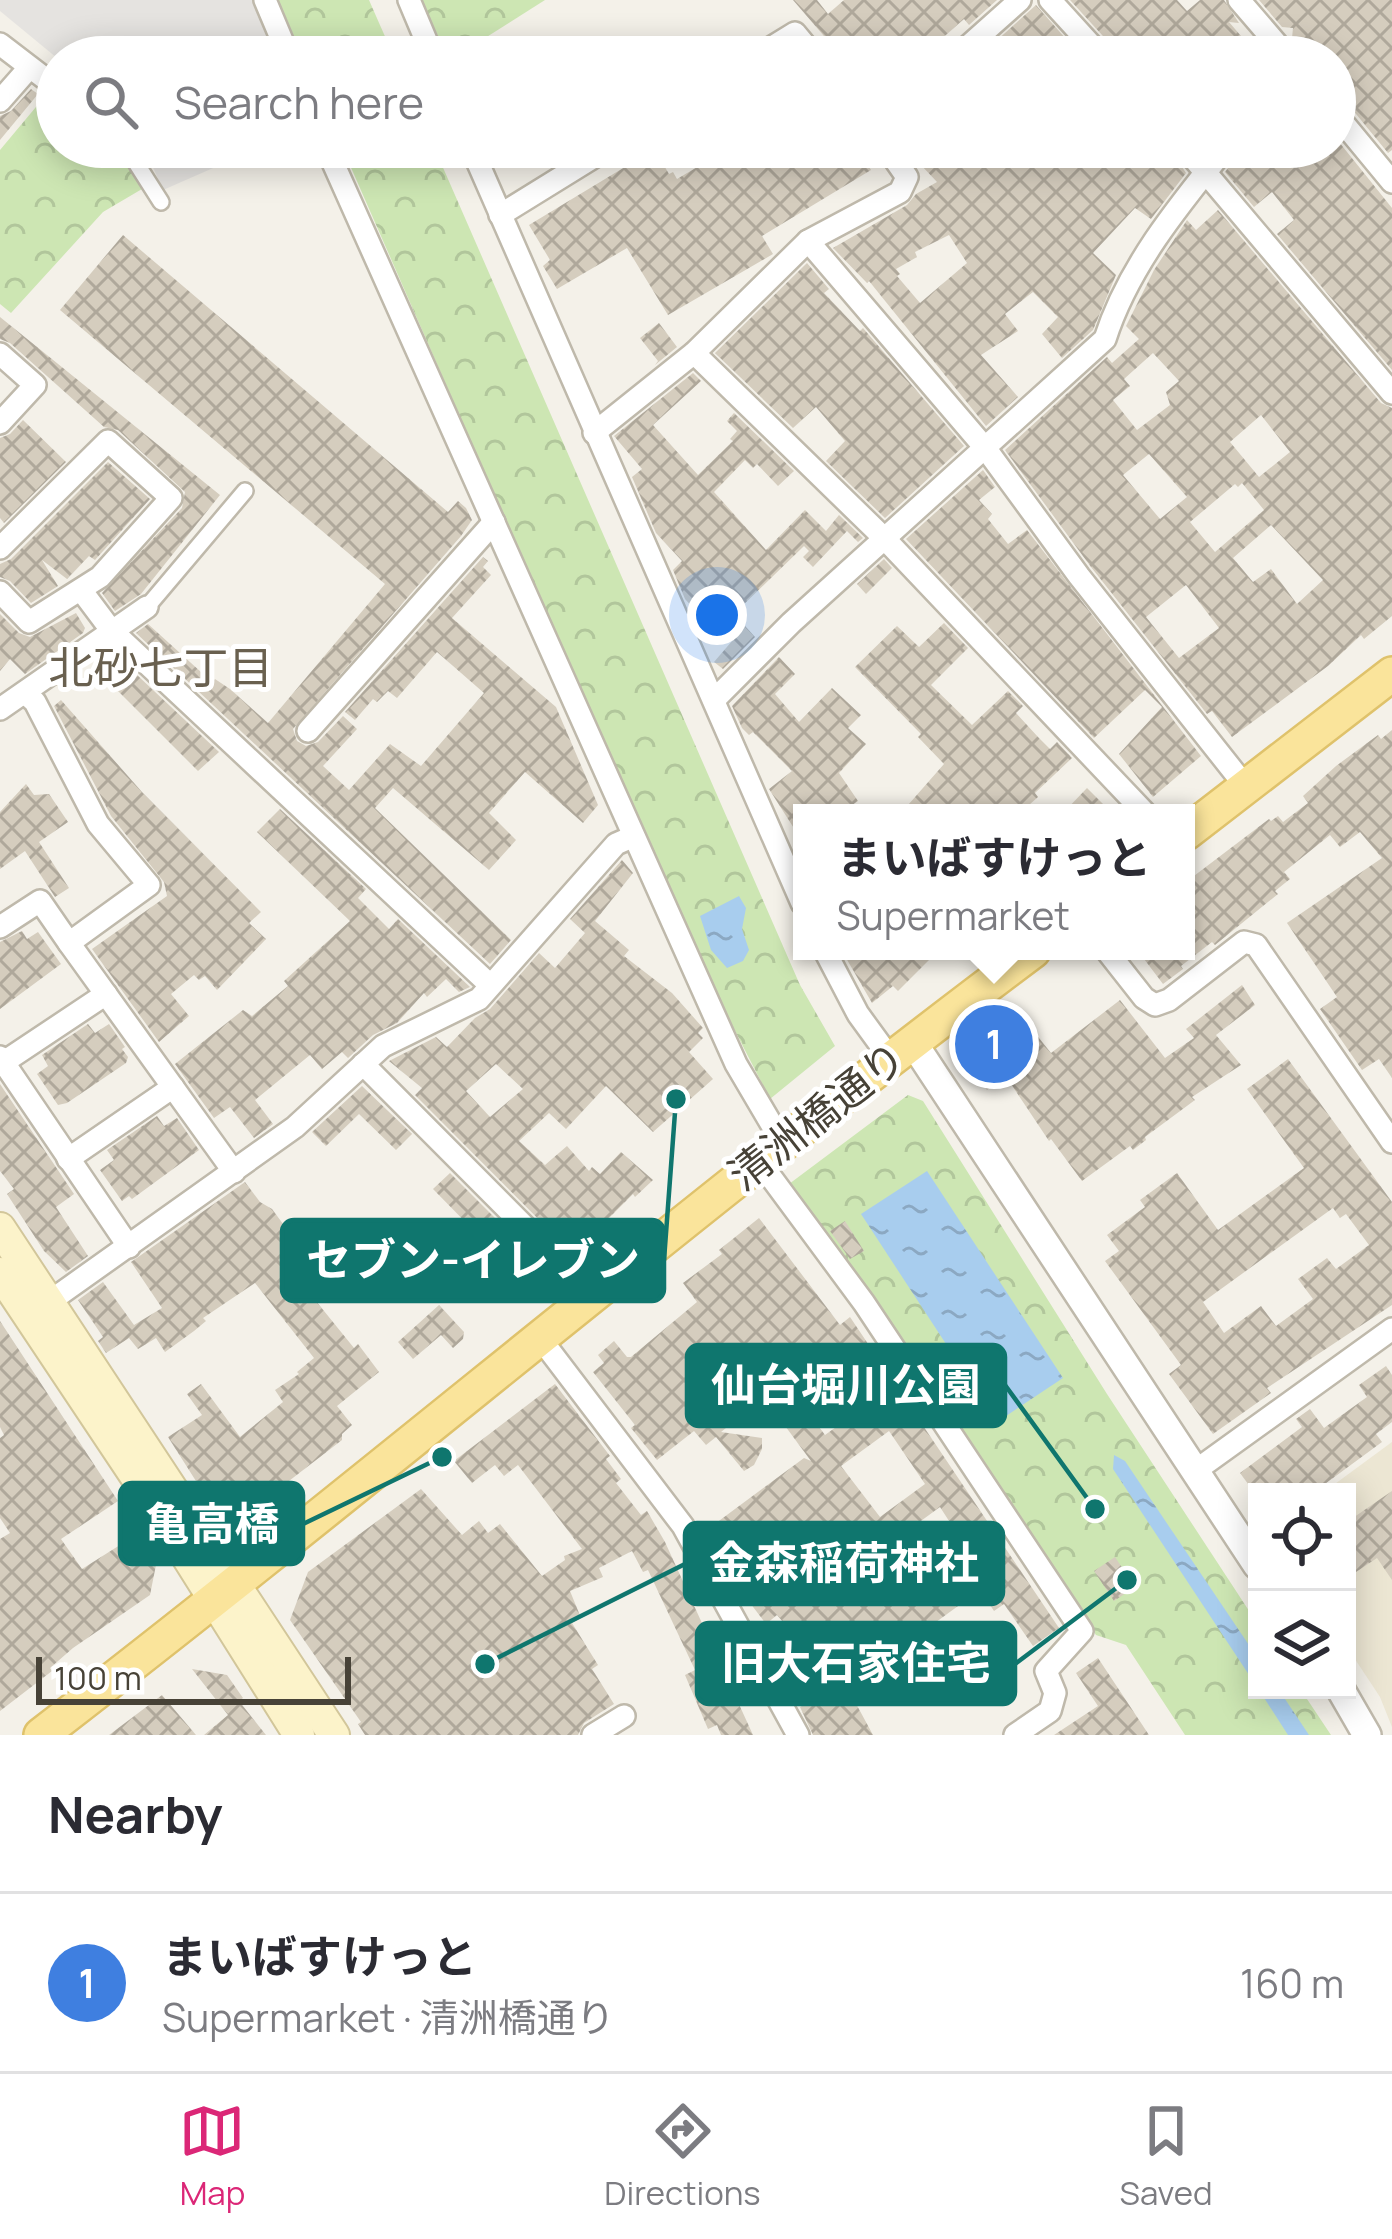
<!DOCTYPE html>
<html lang="en">
<head>
<meta charset="utf-8">
<style>
	:root { --surface:#fff; --page:#f7f7f7; --text:#2b2b33; --muted:#7c7c81; --line:#e1e1e2; --accent:#db2777 }
	body { margin:0; font-family:Manrope,"Noto Sans JP",sans-serif; background:var(--page); color:var(--text) }
	.controls { position:absolute; right:36px; bottom:36px; display:grid; overflow:hidden; border-radius:0px; box-shadow:0 6px 30px #0003 }
	.controls button { width:108px; height:108px; display:grid; place-items:center; padding:0; border:0; border-bottom:3px solid var(--line); background:var(--surface); color:var(--text); font:60px sans-serif }
	.scale { position:absolute; left:36px; bottom:30px; width:315px; box-sizing:border-box; padding-left:12px; border:6px solid #474237; border-top:0; font-size:33px; line-height:42px; white-space:nowrap; color:#474237; -webkit-text-stroke:9px #fff; paint-order:stroke }
	.you { position:absolute; left:717px; top:615px; width:42px; height:42px; margin:-30px; border:9px solid #fff; border-radius:50%; background:#1a73e8; box-shadow:0 0 0 18px #1a73e833 }
	.badge { display:grid; place-items:center; width:78px; height:78px; border-radius:50%; background:var(--accent); color:#fff; font-size:39px; font-weight:700 }
	.pin { position:absolute; translate:-50% -50%; border:6px solid #fff; box-shadow:0 3px 12px #0006 }
	.popup { position:absolute; left:793px; top:804px; width:402px; height:156px; box-sizing:border-box; display:grid; place-content:center; border-radius:0px; background:var(--surface); filter:drop-shadow(0 3px 9px #0005); font-size:39px; white-space:nowrap; color:var(--muted) }
	.popup b { font-size:45px; color:var(--text) }
	.popup::after { content:''; position:absolute; left:50%; top:100%; margin-left:-24px; border:24px solid transparent; border-top-color:var(--surface) }
	.list { margin:0; padding:0; list-style:none }
	h2 { display:flex; justify-content:space-between; align-items:center; height:156px; margin:0; padding:0 48px; font-size:51px }
	h2 small { font-size:39px; font-weight:400; color:var(--muted) }
	.list li { display:grid; grid-template-columns:78px 1fr auto; gap:36px; align-items:center; box-sizing:border-box; height:180px; padding:0 48px; border-top:3px solid var(--line) }
	.list b { display:block; font-size:45px; white-space:nowrap }
	.list p { margin:0; font-size:39px; white-space:nowrap; color:var(--muted) }
	.list em { font-size:39px; font-style:normal; color:var(--muted) }
	.icon { flex:none; width:66px; height:66px; fill:none; stroke:currentColor; stroke-width:2; stroke-linecap:round; stroke-linejoin:round }
	.map { position:relative; flex:none; width:1392px; height:1735px; overflow:hidden }
	.search { position:absolute; background:var(--surface); box-shadow:0 6px 30px #0003; left:36px; right:36px; top:36px; height:132px; display:flex; align-items:center; gap:30px; box-sizing:border-box; padding:0 42px; border-radius:66px; color:var(--muted); font-size:45px }
	.sheet { height:336px; background:var(--surface) }
	nav { display:flex; justify-content:space-around; align-items:center; box-sizing:border-box; height:168px; border-top:3px solid var(--line); background:var(--surface); font-size:33px; color:var(--muted) }
	nav a { display:grid; justify-items:center; gap:6px }
	nav .on { color:var(--accent) }
	.map>svg:first-child { display:block }
</style>
</head>
<body>
<div class="map">
<svg width="1392" height="1735" viewBox="0 0 1392 1735">
	<defs>
		<pattern id="park-crowns" width="20" height="18" patternUnits="userSpaceOnUse" patternTransform="scale(3)"><rect width="20" height="18" fill="#cde6b3"/><path d="M2 6a3 3 0 1 1 6 0M12 15a3 3 0 1 1 6 0" fill="none" stroke="#b1c69b"/></pattern>
		<pattern id="water-ripples" width="26" height="14" patternUnits="userSpaceOnUse" patternTransform="scale(3)"><rect width="26" height="14" fill="#a8cdee"/><path d="M2 4q2-2 4 0t4 0M15 11q2-2 4 0t4 0" fill="none" stroke="#8ba8c2"/></pattern>
		<pattern id="building-cross-hatch" width="8" height="8" patternUnits="userSpaceOnUse" patternTransform="scale(3)"><rect width="8" height="8" fill="#d5cdbe"/><path d="M0 0l8 8M0 8l8-8" fill="none" stroke="#afa89b"/></pattern>
	</defs>
	<rect width="100%" height="100%" fill="#f4f1e9"/>
	<polygon fill="#ece6d3" points="1392,1442 1392,1727 1380,1697 1347,1647 1347,1492 1324,1492"/>
	<g fill="url(#park-crowns)">
		<polygon points="278,0 369,0 394,57 303,57"/>
		<polygon points="421,0 545,0 455,57 448,57"/>
		<polygon points="56,83 57,147 124,147 142,189 103,212 11,313 0,304 0,150"/>
		<polygon points="342,147 434,147 800,985 835,1046 770,1099 692,947"/>
		<polygon points="908,1095 923,1101 1107,1394 1257,1623 1257,1690 1301,1690 1331,1735 1185,1735 1126,1645 1096,1635 785,1187"/>
	</g>
	<g fill="#e5e3e0">
		<polygon points="0,0 254,0 279,57 57,58 0,11"/>
		<polygon points="144,147 261,147 163,190"/>
	</g>
	<g fill="url(#water-ripples)">
		<polygon points="739,896 746,908 742,929 749,950 743,961 727,968 711,950 700,916"/>
		<polygon points="927,1171 1063,1378 997,1422 861,1214"/>
		<polygon points="1114,1455 1125,1461 1257,1657 1257,1687 1113,1469"/>
		<polygon points="1259,1690 1279,1690 1309,1735 1288,1735"/>
	</g>
	<g fill="url(#building-cross-hatch)" fill-rule="evenodd">
		<polygon points="793,0 817,0 828,14 844,0 997,0 969,25 964,19 921,57 842,57"/>
		<polygon points="1070,0 1177,0 1187,11 1200,0 1224,0 1239,23 1229,22 1259,57 1117,57 1113,47"/>
		<polygon points="1259,0 1392,0 1392,150 1388,153 1347,103 1335,98 1335,57 1303,57 1292,38 1293,28 1282,27"/>
		<polygon points="1036,5 1082,57 989,57 984,52"/>
		<polygon points="31,89 38,94 0,140 0,116 11,111"/>
		<polygon points="1335,137 1392,208 1392,370 1277,234 1294,220 1272,192 1254,207 1225,172 1240,152 1247,159 1262,147 1335,147"/>
		<polygon points="731,147 857,147 871,170 762,236 773,254 668,315 627,248 557,289 543,266 550,260 529,225 648,153 653,161 659,157 669,174 673,172 677,179"/>
		<path d="M 904,147 L 1169,147 L 1186,173 L 1151,219 L 1135,208 L 1093,253 L 1116,275 L 1093,330 L 1062,358 L 1042,334 L 1058,317 L 1033,292 L 1005,314 L 1018,331 L 981,355 L 1018,397 L 986,426 L 869,281 L 867,283 L 833,248 L 907,205 L 916,194 L 937,182 ZM 949,235 L 967,263 L 920,303 L 897,276 L 900,274 L 896,269 L 917,257 L 915,252 Z"/>
		<path d="M 1218,210 L 1381,403 L 1392,408 L 1392,616 L 1364,639 L 1361,635 L 1328,666 L 1232,737 L 1212,711 L 1207,714 L 1091,567 L 1005,450 L 1107,357 L 1112,363 L 1139,339 L 1126,326 L 1154,270 L 1187,220 L 1196,230 ZM 1153,353 L 1179,381 L 1166,392 L 1170,405 L 1137,430 L 1113,400 L 1130,386 L 1124,379 ZM 1261,415 L 1290,452 L 1259,477 L 1230,442 ZM 1149,454 L 1187,497 L 1160,519 L 1123,475 ZM 1242,483 L 1264,510 L 1215,552 L 1190,522 L 1235,484 L 1238,487 ZM 1271,525 L 1323,580 L 1297,604 L 1271,569 L 1253,582 L 1233,558 ZM 1186,585 L 1219,628 L 1179,658 L 1146,617 Z"/>
		<polygon points="123,235 448,512 458,501 466,508 472,520 461,536 293,729 297,741 306,746 318,742 343,716 357,729 323,766 349,790 390,744 421,766 484,693 437,652 397,698 388,691 377,702 373,699 355,720 345,712 483,557 488,561 483,567 491,575 452,618 556,707 598,805 583,823 525,772 489,813 516,840 489,870 393,788 375,808 511,940 490,964 136,633 148,624 212,682 215,679 230,689 268,723 385,584 60,310"/>
		<polygon points="807,263 829,289 824,293 860,331 863,328 964,446 885,518 826,461 845,441 816,407 793,428 715,353"/>
		<polygon points="0,317 220,495 141,594 115,611 102,593 182,508 185,492 118,430 104,427 10,343 0,339"/>
		<polygon points="659,323 677,347 655,365 658,361 640,338"/>
		<polygon points="693,373 701,381 653,425 698,475 733,441 730,439 737,431 727,421 734,413 794,471 778,486 757,464 753,468 745,460 714,492 766,550 805,510 826,531 839,515 863,538 858,542 847,531 813,567 803,557 809,551 804,546 738,610 743,614 729,630 700,605 695,610 685,599 673,570 682,561 656,533 632,477 642,469 614,436"/>
		<polygon points="23,420 66,462 4,523 0,518 0,438 10,434"/>
		<polygon points="108,462 150,499 95,560 89,556 67,579 42,560 58,586 31,603 10,581 0,577 0,564 11,559"/>
		<polygon points="983,470 995,487 979,500 992,514 988,519 1008,544 1027,530 1201,756 1153,797 1119,754 1162,707 1145,690 1094,738 906,539"/>
		<polygon points="884,559 892,568 866,594 857,584"/>
		<polygon points="76,613 85,628 83,633 25,674 10,659 0,671 0,614 19,633 30,637"/>
		<polygon points="944,623 968,648 931,685 972,725 1008,691 1023,706 1016,713 1038,737 1050,749 1057,742 1072,758 1035,793 1038,797 1020,813 901,813 944,764 918,737 921,734 855,667 897,626 919,647"/>
		<polygon points="745,626 755,637 723,669 714,662"/>
		<polygon points="779,657 795,674 775,694 799,722 832,688 861,715 848,728 866,744 839,773 858,801 841,813 802,813 802,841 769,789 792,771 753,732 749,735 742,728 732,706"/>
		<polygon points="120,659 219,752 198,771 104,677"/>
		<polygon points="61,700 142,792 261,912 249,923 266,939 217,990 205,976 199,980 194,975 171,994 189,1016 159,1042 92,949 167,896 164,882 111,816 54,706"/>
		<polygon points="1392,730 1392,1078 1379,1059 1362,1070 1320,1009 1337,997 1287,923 1382,858 1360,832 1340,847 1330,835 1284,872 1290,879 1275,891 1278,894 1215,945 1212,942 1181,966 1183,969 1163,984 1138,951 1186,951 1186,882 1269,819 1271,821 1278,816 1283,822 1308,803 1303,796 1336,766 1378,735 1381,739"/>
		<polygon points="26,784 34,795 49,794 68,822 39,842 69,888 55,897 25,851 0,869 0,812"/>
		<polygon points="1087,788 1112,813 1063,813"/>
		<polygon points="280,809 366,889 358,898 389,929 398,919 470,987 459,992 446,979 427,997 424,993 397,1023 373,1035 348,1058 342,1052 322,1069 310,1055 255,1100 273,1124 254,1138 230,1107 214,1118 175,1064 243,1010 252,1016 288,986 284,981 350,921 257,832"/>
		<path d="M 622,860 L 633,873 L 595,921 L 629,950 L 624,956 L 672,993 L 703,1028 L 698,1033 L 703,1038 L 689,1052 L 713,1079 L 653,1132 L 606,1086 L 566,1129 L 549,1113 L 519,1141 L 545,1165 L 567,1146 L 589,1171 L 592,1167 L 600,1174 L 621,1152 L 653,1180 L 635,1197 L 633,1194 L 580,1247 L 570,1251 L 415,1095 L 422,1088 L 389,1061 L 436,1037 L 447,1047 L 475,1018 L 490,1009 L 539,953 L 555,968 L 585,933 L 570,919 ZM 496,1064 L 523,1089 L 490,1117 L 466,1091 Z"/>
		<polygon points="22,931 27,939 38,932 61,964 0,1009 0,942"/>
		<polygon points="842,951 938,951 898,991 893,986 872,1003"/>
		<polygon points="1242,985 1255,1005 1216,1035 1241,1065 1192,1097 1195,1100 1145,1137 1146,1140 1133,1150 1130,1146 1082,1181 1051,1139 1049,1141 1005,1075 987,1090 971,1069 972,1050 1019,1013 1051,1053 1120,1000 1165,1058 1194,1038 1186,1029"/>
		<polygon points="88,1024 95,1033 109,1024 125,1047 122,1049 128,1057 126,1063 67,1103 58,1105 37,1074 48,1066 42,1055"/>
		<path d="M 1288,1059 L 1392,1202 L 1392,1305 L 1267,1388 L 1271,1393 L 1213,1434 L 1169,1374 L 1181,1365 L 1105,1261 L 1119,1251 L 1107,1235 L 1145,1207 L 1140,1200 L 1177,1173 L 1218,1230 L 1304,1168 L 1247,1089 ZM 1333,1208 L 1340,1218 L 1346,1214 L 1369,1245 L 1336,1269 L 1327,1258 L 1298,1279 L 1313,1299 L 1276,1326 L 1261,1306 L 1224,1333 L 1203,1302 Z"/>
		<polygon points="0,1084 74,1194 56,1207 88,1256 66,1272 44,1251 7,1194 14,1189 0,1171"/>
		<polygon points="362,1086 412,1134 396,1150 359,1114 326,1146 312,1132"/>
		<polygon points="157,1116 164,1126 177,1118 199,1150 132,1199 129,1196 122,1201 100,1170 114,1160 107,1150"/>
		<polygon points="450,1173 499,1222 482,1239 433,1189"/>
		<polygon points="245,1182 260,1202 272,1209 303,1251 286,1264 354,1348 358,1344 379,1372 337,1406 352,1425 342,1434 342,1440 245,1515 215,1511 168,1437 202,1415 187,1394 201,1384 240,1437 283,1402 275,1390 299,1374 297,1372 314,1358 255,1283 203,1318 206,1321 194,1331 165,1352 156,1338 138,1349 129,1338 106,1353 98,1341 103,1337 78,1300 103,1282 134,1325 162,1308 131,1262"/>
		<path d="M 759,1218 L 840,1325 L 850,1317 L 1059,1628 L 1033,1646 L 1004,1604 L 994,1611 L 980,1590 L 847,1687 L 873,1735 L 813,1735 L 800,1707 L 807,1703 L 802,1695 L 827,1681 L 824,1677 L 843,1666 L 823,1637 L 806,1649 L 777,1615 L 766,1624 L 747,1599 L 778,1576 L 748,1535 L 732,1547 L 724,1536 L 717,1542 L 708,1529 L 804,1458 L 811,1461 L 754,1384 L 757,1403 L 721,1432 L 762,1438 L 762,1449 L 754,1465 L 744,1471 L 716,1437 L 706,1445 L 694,1431 L 657,1460 L 631,1428 L 635,1425 L 593,1372 L 604,1363 L 598,1355 L 614,1341 L 627,1357 L 631,1357 L 697,1302 L 683,1283 L 722,1254 L 719,1250 ZM 828,1359 L 861,1409 L 825,1435 L 790,1387 ZM 889,1431 L 925,1484 L 880,1517 L 841,1466 ZM 940,1507 L 960,1538 L 950,1544 L 964,1565 L 922,1595 L 906,1573 L 866,1601 L 847,1575 Z"/>
		<polygon points="845,1221 864,1251 850,1259 830,1231"/>
		<polygon points="439,1305 464,1332 463,1339 453,1348 441,1335 413,1359 398,1342"/>
		<polygon points="0,1321 118,1501 61,1539 82,1569 139,1533 157,1560 150,1595 73,1648 50,1668 52,1671 0,1711 0,1539 10,1533 0,1518 0,1438 4,1435 0,1427"/>
		<polygon points="1386,1366 1392,1375 1392,1422 1376,1434 1382,1442 1314,1492 1254,1492 1240,1473 1302,1427 1296,1419 1310,1409 1324,1428 1367,1397 1359,1385"/>
		<polygon points="555,1384 610,1456 606,1459 621,1479 616,1483 641,1515 647,1511 665,1542 753,1735 721,1735 717,1725 708,1729 685,1675 695,1670 648,1570 643,1572 632,1551 599,1568 603,1577 570,1591 581,1618 572,1623 598,1665 592,1669 614,1704 584,1723 578,1735 365,1735 358,1724 361,1722 290,1620 308,1572 421,1489 462,1535 479,1521 488,1533 500,1524 542,1576 565,1560 564,1556 582,1549 518,1465 504,1476 495,1465 472,1483 454,1461"/>
		<polygon points="1392,1491 1392,1580 1377,1558 1347,1578 1347,1522"/>
		<polygon points="1115,1557 1135,1587 1114,1601 1094,1571"/>
		<polygon points="1098,1658 1149,1735 1054,1735 1098,1706 1076,1673"/>
		<polygon points="192,1669 227,1675 243,1698 239,1701 266,1735 204,1735 228,1715"/>
		<polygon points="162,1695 196,1735 109,1735 129,1720"/>
	</g>
	<g fill="none" stroke-linecap="round" stroke-linejoin="round">
		<defs>
			<g id="pedestrian">
				<polyline points="126,147 161,202"/>
				<polyline points="147,607 245,491"/>
			</g>
			<g id="minor">
				<polyline points="265,0 289,57"/>
				<polyline points="409,0 433,57"/>
				<polyline points="1050,0 1102,57"/>
				<polyline points="1239,0 1288,57"/>
				<polyline points="0,44 47,80"/>
				<polyline points="756,57 795,33 815,57"/>
				<polyline points="956,57 1020,0"/>
				<polyline points="0,101 29,68"/>
				<polyline points="1335,113 1392,182"/>
				<polyline points="326,147 736,1064 782,1142"/>
				<polyline points="471,147 802,903"/>
				<polyline points="1184,147 1392,393"/>
				<polyline points="500,215 610,147"/>
				<polyline points="808,241 986,449 1079,576 1246,787"/>
				<polyline points="694,353 884,538 1145,813"/>
				<polyline points="0,354 35,385 0,423"/>
				<polyline points="594,433 694,353 808,241 900,192 907,177 886,147"/>
				<polyline points="0,548 108,441 171,498 100,577 29,622 0,592"/>
				<polyline points="81,590 111,630 490,985"/>
				<path d="M 714,700 L 791,623 L 1105,339 C 1128,267 1179,205 1226,147"/>
				<polyline points="0,709 147,607"/>
				<polyline points="308,731 494,522"/>
				<polyline points="0,927 40,901 69,943 149,885 98,824 35,702 25,693"/>
				<polyline points="69,943 234,1172"/>
				<polyline points="825,951 858,1014 890,1058"/>
				<polyline points="1107,951 1144,998 1155,1005 1169,1000 1244,942 1256,945 1392,1142"/>
				<polyline points="0,1057 129,1247"/>
				<polyline points="4,1062 106,994"/>
				<polyline points="363,1064 593,1295"/>
				<polyline points="68,1159 173,1087"/>
				<polyline points="759,1161 864,1303 1082,1631 1046,1671 1055,1693 1050,1711 1015,1735"/>
				<polyline points="49,1302 295,1127 383,1046 479,999 616,844 632,837"/>
				<polyline points="540,1338 683,1526 798,1735"/>
				<polyline points="1195,1471 1392,1329"/>
				<polyline points="593,1735 624,1716"/>
			</g>
			<g id="tertiary">
				<polyline points="912,1041 1257,1565"/>
				<polyline points="1341,1690 1367,1735"/>
			</g>
			<g id="secondary">
				<polyline points="0,1228 334,1735"/>
				<polyline points="0,1273 150,1498 299,1735"/>
			</g>
			<g id="primary">
				<polyline points="1186,833 1392,674"/>
				<path d="M 41,1735 C 375,1478 695,1204 1033,951"/>
			</g>
		</defs>
		<use href="#pedestrian" stroke="#bfb9ab" stroke-width="20"/>
		<use href="#minor" stroke="#bfb9ab" stroke-width="26"/>
		<use href="#tertiary" stroke="#bfb9ab" stroke-width="32"/>
		<use href="#secondary" stroke="#d2c69a" stroke-width="34"/>
		<use href="#primary" stroke="#dfc26b" stroke-width="38"/>
		<use href="#pedestrian" stroke="#fff" stroke-width="15"/>
		<use href="#minor" stroke="#fff" stroke-width="21"/>
		<use href="#tertiary" stroke="#fff" stroke-width="27"/>
		<use href="#secondary" stroke="#fcf3ca" stroke-width="30"/>
		<use href="#primary" stroke="#fae49b" stroke-width="33"/>
	</g>
	<g text-anchor="middle" stroke-width="10" stroke-linejoin="round" paint-order="stroke">
		<g font-size="42" fill="#474237" stroke="#fff">
			<text transform="translate(817 1116) rotate(-38)" y="15">清洲橋通り</text>
		</g>
		<g font-size="45" fill="#69604f" stroke="#fff">
			<text x="161" y="684">北砂七丁目</text>
		</g>
	</g>
	<path fill="none" stroke="#0f766e" stroke-width="4.5" d="M676 1099L664 1260M1095 1509L1005 1385M442 1457L303 1524M485 1664L685 1564M1127 1580L1015 1664"/>
	<g fill="#0f766e" stroke="#fff" stroke-width="4.5">
		<circle cx="676" cy="1099" r="12"/>
		<circle cx="1095" cy="1509" r="12"/>
		<circle cx="442" cy="1457" r="12"/>
		<circle cx="485" cy="1664" r="12"/>
		<circle cx="1127" cy="1580" r="12"/>
	</g>
	<g fill="#0f766e" stroke="#0f766e" stroke-width="4.5">
		<rect x="282" y="1220" width="382" height="81" rx="12"/>
		<rect x="687" y="1345" width="318" height="81" rx="12"/>
		<rect x="120" y="1483" width="183" height="81" rx="12"/>
		<rect x="685" y="1523" width="318" height="81" rx="12"/>
		<rect x="697" y="1623" width="318" height="81" rx="12"/>
	</g>
	<g font-size="45" text-anchor="middle" font-weight="bold" fill="#fff">
		<text x="473" y="1276">セブン-イレブン</text>
		<text x="846" y="1401">仙台堀川公園</text>
		<text x="212" y="1540">亀高橋</text>
		<text x="844" y="1579">金森稲荷神社</text>
		<text x="856" y="1679">旧大石家住宅</text>
	</g>
</svg>
<div class="controls">
<button><svg class="icon" aria-label="locate" viewBox="0 0 24 24"><circle cx="12" cy="12" r="6"/><path d="M12 2v4M12 18v4M2 12h4M18 12h4"/></svg></button>
<button><svg class="icon" aria-label="layers" viewBox="0 0 24 24"><path d="M12 4l9 5-9 5-9-5zM3 14l9 5 9-5"/></svg></button>
</div>
<div class="scale">100 m</div>
<div class="you"></div>
<div class="pin badge" style="left:994px;top:1044px;background:#3f7fe0">1</div>
<div class="popup"><b>まいばすけっと</b>Supermarket</div>
<div class="search"><svg class="icon" aria-label="search" viewBox="0 0 24 24"><circle cx="10" cy="10" r="6"/><path d="M15 15l6 6"/></svg>Search here</div>
</div>
<section class="sheet">
<h2>Nearby<small></small></h2>
<ul class="list">
<li><span class="badge" style="background:#3f7fe0">1</span><div><b>まいばすけっと</b><p>Supermarket · 清洲橋通り</p></div><em>160 m</em></li>
</ul>
</section>
<nav>
<a class="on"><svg class="icon" aria-label="map" viewBox="0 0 24 24"><path d="M3 6l6-2 6 2 6-2v14l-6 2-6-2-6 2zM9 4v14M15 6v14"/></svg>Map</a>
<a><svg class="icon" aria-label="directions" viewBox="0 0 24 24"><path d="M12 3l9 9-9 9-9-9zM9 14v-3h6M13 9l2 2-2 2"/></svg>Directions</a>
<a><svg class="icon" aria-label="saved" viewBox="0 0 24 24"><path d="M7 4h10v16l-5-4-5 4z"/></svg>Saved</a>
</nav>
</body>
</html>
